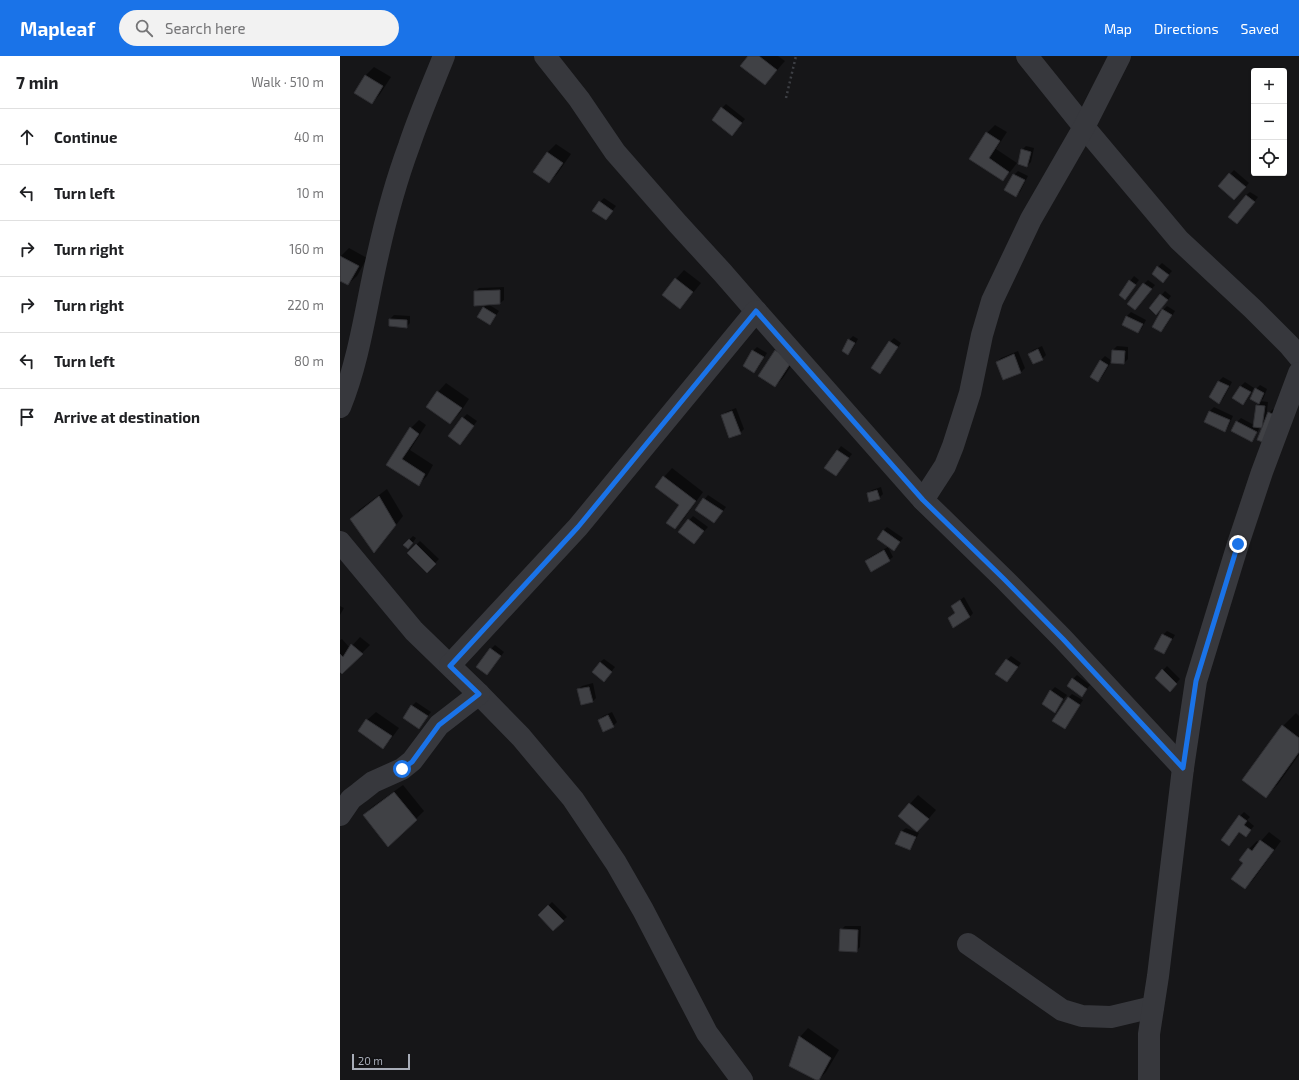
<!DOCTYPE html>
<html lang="en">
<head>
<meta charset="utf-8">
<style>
	:root { --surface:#fff; --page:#f2f2f2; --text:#202124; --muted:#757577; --line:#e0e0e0; --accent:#1a73e8 }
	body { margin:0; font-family:"Exo 2",sans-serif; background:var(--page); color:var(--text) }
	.controls { position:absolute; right:12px; top:12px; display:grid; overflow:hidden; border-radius:4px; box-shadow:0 1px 3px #0004 }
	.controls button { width:36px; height:36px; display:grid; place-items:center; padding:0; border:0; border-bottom:1px solid var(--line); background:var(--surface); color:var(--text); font:20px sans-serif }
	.scale { position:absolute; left:12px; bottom:10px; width:58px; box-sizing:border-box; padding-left:4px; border:2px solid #a8adb8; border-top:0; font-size:11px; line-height:14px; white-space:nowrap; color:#a8adb8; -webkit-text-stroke:3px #111113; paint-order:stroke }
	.stop { position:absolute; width:12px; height:12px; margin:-9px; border:3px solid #1a73e8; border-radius:50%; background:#fff }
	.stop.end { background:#1a73e8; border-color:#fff; box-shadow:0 1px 4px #0008 }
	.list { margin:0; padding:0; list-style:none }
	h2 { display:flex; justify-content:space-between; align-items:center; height:52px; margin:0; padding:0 16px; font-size:17px }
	h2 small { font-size:13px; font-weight:400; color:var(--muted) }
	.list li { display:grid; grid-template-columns:26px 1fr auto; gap:12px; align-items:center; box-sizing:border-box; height:56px; padding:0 16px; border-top:1px solid var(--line) }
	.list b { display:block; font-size:15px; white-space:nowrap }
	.list em { font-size:13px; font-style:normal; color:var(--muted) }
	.icon { flex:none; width:22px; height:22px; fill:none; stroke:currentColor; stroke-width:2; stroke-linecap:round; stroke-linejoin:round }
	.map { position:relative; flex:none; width:959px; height:1024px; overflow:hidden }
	header { display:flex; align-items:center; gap:24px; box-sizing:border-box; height:56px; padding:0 20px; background:var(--accent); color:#fff }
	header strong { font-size:19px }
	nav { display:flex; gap:22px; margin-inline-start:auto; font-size:14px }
	.search { width:280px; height:36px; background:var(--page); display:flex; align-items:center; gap:10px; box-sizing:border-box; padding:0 14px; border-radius:22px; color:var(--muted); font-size:15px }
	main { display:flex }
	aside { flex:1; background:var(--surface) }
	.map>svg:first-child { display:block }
</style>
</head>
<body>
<header>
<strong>Mapleaf</strong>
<div class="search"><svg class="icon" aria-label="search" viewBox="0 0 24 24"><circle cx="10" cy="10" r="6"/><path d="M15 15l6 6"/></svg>Search here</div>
<nav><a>Map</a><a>Directions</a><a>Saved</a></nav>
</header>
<main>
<aside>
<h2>7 min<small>Walk · 510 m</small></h2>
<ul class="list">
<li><svg class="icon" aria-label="ahead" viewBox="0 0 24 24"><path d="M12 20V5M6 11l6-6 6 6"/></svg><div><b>Continue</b></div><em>40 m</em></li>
<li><svg class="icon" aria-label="left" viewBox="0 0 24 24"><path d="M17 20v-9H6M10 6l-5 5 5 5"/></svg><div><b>Turn left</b></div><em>10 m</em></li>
<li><svg class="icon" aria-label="right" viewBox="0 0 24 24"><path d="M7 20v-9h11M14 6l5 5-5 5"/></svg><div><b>Turn right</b></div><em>160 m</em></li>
<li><svg class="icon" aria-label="right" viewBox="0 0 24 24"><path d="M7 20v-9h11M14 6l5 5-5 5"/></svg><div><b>Turn right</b></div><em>220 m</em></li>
<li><svg class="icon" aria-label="left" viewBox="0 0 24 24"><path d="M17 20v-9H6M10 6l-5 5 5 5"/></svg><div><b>Turn left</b></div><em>80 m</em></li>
<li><svg class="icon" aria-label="arrive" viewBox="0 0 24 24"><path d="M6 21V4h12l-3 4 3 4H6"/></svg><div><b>Arrive at destination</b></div></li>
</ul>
</aside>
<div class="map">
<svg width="959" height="1024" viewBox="0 0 959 1024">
	<rect width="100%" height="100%" fill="#161618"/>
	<g fill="#0007">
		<polygon points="409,0 438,0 445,5 425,28"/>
		<polygon points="34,11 51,21 40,38 32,47 15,36 26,19"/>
		<polygon points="386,48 405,63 396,74 382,52"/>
		<polygon points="655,69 667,76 656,93 677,107 671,115 663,123 630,103 647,77"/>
		<polygon points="216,88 231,98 217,118 209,126 194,116 208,96"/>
		<polygon points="686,90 694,92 691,106 687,110 682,94"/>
		<polygon points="894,114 909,127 898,139 879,130"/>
		<polygon points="678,115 688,120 680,136 676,139 674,119"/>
		<polygon points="910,136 918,141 901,163 906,139"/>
		<polygon points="264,142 276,150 269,159 260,146"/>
		<polygon points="9,192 27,202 17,220 8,228 0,223 0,201"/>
		<polygon points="822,207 832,215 823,225 818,211"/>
		<polygon points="344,214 361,227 348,243 340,252 336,223"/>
		<polygon points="794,220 799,224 785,242 780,238"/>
		<polygon points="808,224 815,229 795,253 804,228"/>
		<polygon points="164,231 164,244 160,247 148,248 159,255 150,268 144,251 147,248 135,236 139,232"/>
		<polygon points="825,235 831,240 820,254 810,252"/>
		<polygon points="827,250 835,255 825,271 821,275 823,254"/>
		<polygon points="791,256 806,264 802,272 798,276 783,269 787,260"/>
		<polygon points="54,259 70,260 70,267 66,271 50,269 50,263"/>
		<polygon points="513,280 518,283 512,294 508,298 509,284"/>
		<polygon points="554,282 561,287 543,313 550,286"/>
		<polygon points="444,286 460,297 443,322 435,330 419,319 436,294"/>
		<polygon points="702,290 706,299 702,303 689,298 693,294"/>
		<polygon points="777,290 788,291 788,303 784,307 771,306 762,321 758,325 751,321 761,304 765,300 772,305 773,294"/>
		<polygon points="417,291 427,297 418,312 414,315 413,295"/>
		<polygon points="678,295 685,312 681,316 664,322 657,306 661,302"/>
		<polygon points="883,321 892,326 883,343 879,346 870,341 879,325"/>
		<polygon points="905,326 914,332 907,344 903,347 894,342 901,330"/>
		<polygon points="106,327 129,343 119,358 110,366 87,350 98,336"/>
		<polygon points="920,329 927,333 923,343 920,345 928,346 926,363 929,357 933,353 942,357 923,371 920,371 915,381 911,385 897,366 901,362 914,369 917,349 919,347 916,333"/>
		<polygon points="874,351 893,360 888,371 884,375 865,366 870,355"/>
		<polygon points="396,352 404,373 400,377 382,360 386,356"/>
		<polygon points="127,358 137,365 120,388 123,362"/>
		<polygon points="79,364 86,369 70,394 93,409 87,420 79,428 48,408 71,372"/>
		<polygon points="501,390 512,398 496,418 486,411"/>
		<polygon points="332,412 363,436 343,464 335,472 341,449 324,421"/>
		<polygon points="541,431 543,438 539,442 528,437 532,434"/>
		<polygon points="47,433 63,460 42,487 34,495 11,463 19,454"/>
		<polygon points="368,439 386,451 378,462 356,454"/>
		<polygon points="353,460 368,471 354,487 339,476"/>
		<polygon points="547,471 563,482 554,494 543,475"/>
		<polygon points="73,480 76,482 72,488 69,484"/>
		<polygon points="80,485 99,503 87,515 68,497"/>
		<polygon points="548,491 553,501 549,504 526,505 530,501"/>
		<polygon points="624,541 633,557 630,561 609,562 616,556 612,550"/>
		<polygon points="0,550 4,552 0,559"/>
		<polygon points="827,575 835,579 827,593 824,597 823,579"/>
		<polygon points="20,581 30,589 2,617 0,615 0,584 2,583 10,592"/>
		<polygon points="155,589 164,596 147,618 151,593"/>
		<polygon points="671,600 681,607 667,625 667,604"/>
		<polygon points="264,603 275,611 267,621 260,606"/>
		<polygon points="827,610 840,623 829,635 816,622"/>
		<polygon points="737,619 750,629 742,639 733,623"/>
		<polygon points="253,627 256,642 252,646 238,634 242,630"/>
		<polygon points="715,631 727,639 714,655 711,635"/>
		<polygon points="732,638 743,644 728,667 728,642"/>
		<polygon points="76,646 91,656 79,672 72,650"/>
		<polygon points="36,656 59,672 51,683 43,691 27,664"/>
		<polygon points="272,656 277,666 273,670 259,664 263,660"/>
		<polygon points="956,657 959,660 959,699 938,728 926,740 943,670"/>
		<polygon points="63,729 84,755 48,790 24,759 32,751"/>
		<polygon points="578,739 596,754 585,767 559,760"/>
		<polygon points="904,756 910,761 907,764 914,770 906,779 900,760"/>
		<polygon points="566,772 579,777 573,789 570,793 562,775"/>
		<polygon points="929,776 941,785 913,824 905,832 905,807 909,793 917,785 920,786"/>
		<polygon points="212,846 227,861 213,873 199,859"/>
		<polygon points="505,870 521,870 520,891 516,895 501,874"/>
		<polygon points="468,972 499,994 486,1016 478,1024 450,1010 460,981"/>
	</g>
	<g fill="#404145" stroke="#303034">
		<polygon points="408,0 419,0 437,14 425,29 400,10"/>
		<polygon points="25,19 43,30 32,48 14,37"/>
		<polygon points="381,51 402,67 392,80 372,64"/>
		<polygon points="646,76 660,85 649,102 669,116 663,125 629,103"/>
		<polygon points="681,93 691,96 687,111 678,108"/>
		<polygon points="207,96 223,107 209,127 193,116"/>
		<polygon points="889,117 906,131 894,144 878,130"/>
		<polygon points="673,118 685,124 676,141 664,134"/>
		<polygon points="906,139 915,146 897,168 888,161"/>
		<polygon points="259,145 273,155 266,164 252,155"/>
		<polygon points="0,200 19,210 8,229 0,225"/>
		<polygon points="817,210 829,219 823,227 812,218"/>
		<polygon points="335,222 353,236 340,253 322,239"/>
		<polygon points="789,224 796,229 785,244 779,239"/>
		<polygon points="803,227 812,233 795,254 787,248"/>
		<polygon points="160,234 160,248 134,250 134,235"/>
		<polygon points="820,238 828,244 816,259 809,252"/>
		<polygon points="143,251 156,259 150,269 137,261"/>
		<polygon points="822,253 832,259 821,276 812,271"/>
		<polygon points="786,260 803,268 798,277 782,269"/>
		<polygon points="49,263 67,264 67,272 49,270"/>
		<polygon points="508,283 515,287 508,299 502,295"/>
		<polygon points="549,285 558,291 540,318 531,312"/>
		<polygon points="698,293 703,304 693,308 688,298"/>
		<polygon points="412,294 424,301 414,317 403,310"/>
		<polygon points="435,294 452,305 435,331 418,320"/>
		<polygon points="772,294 785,295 784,308 771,307"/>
		<polygon points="674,298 681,317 663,324 656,306"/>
		<polygon points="760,304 768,309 758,326 750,321"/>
		<polygon points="878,325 889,330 879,348 869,341"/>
		<polygon points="900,330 911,336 903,349 892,342"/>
		<polygon points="915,332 924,337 919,348 910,343"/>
		<polygon points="97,335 122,352 110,368 86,351"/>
		<polygon points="916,349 925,350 922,372 913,371"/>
		<polygon points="392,355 401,378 389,382 381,359"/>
		<polygon points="869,355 890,364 885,376 864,366"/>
		<polygon points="928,356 939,361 928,388 917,384"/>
		<polygon points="122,361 134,370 120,389 108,380"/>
		<polygon points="896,365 917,376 912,386 891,375"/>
		<polygon points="70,371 79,378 62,403 85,418 79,430 46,409"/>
		<polygon points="497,394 509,402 496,420 484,412"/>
		<polygon points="323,420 356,445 335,473 326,467 339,449 315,431"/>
		<polygon points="537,434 540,443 529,446 527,437"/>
		<polygon points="39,440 56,469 34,497 10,463"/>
		<polygon points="363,442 383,455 374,467 355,454"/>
		<polygon points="348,463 364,475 354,488 338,476"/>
		<polygon points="543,474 560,486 554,495 537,483"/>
		<polygon points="69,483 73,487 68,493 63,489"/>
		<polygon points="76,488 96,508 87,517 67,497"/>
		<polygon points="544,494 550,505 531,516 525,505"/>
		<polygon points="620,544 630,561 613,572 608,562 615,557 611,550"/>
		<polygon points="822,578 832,583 824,598 814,593"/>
		<polygon points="11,588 23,598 2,618 0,616 0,598 3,601"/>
		<polygon points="150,592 161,600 147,619 136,611"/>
		<polygon points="666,603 678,611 667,626 655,618"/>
		<polygon points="260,606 272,616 264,626 252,616"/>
		<polygon points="822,613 837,628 830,636 815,622"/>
		<polygon points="732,622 747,633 742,641 727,630"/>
		<polygon points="249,631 253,646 241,649 237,633"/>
		<polygon points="710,634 723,643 715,657 702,648"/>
		<polygon points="728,641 740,649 725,673 712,665"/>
		<polygon points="71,649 88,660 79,673 63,662"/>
		<polygon points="268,659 274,671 263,676 258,664"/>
		<polygon points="26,663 52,680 43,693 18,675"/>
		<polygon points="942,669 959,682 959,696 926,742 902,724"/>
		<polygon points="54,736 77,764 48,791 23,759"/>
		<polygon points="569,747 589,763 577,776 558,760"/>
		<polygon points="899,759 907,765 904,769 911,774 906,781 899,776 889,790 881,784"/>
		<polygon points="561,775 576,781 570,794 555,788"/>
		<polygon points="920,784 934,794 905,833 891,823 903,807 899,804 908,792 912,795"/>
		<polygon points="208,849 224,865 213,875 198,859"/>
		<polygon points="500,873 518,874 517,896 499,895"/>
		<polygon points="459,980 491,1002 479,1024 476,1024 449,1010"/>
	</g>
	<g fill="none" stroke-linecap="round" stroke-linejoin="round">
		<polyline stroke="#3d3f44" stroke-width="2.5" stroke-dasharray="2 3" stroke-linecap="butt" points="446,42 456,0"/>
		<g stroke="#37383d" stroke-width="22">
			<polyline points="205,0 239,43 275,96 338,168 382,216 416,255 583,444 664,523 723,583 843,712"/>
			<polyline points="687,0 744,71 839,184 913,253 949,289 959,301"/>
			<path d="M 0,351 C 20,302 26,249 38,198 C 46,162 56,125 69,90 C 79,60 92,30 104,0"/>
			<polyline points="583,444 605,410 613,390 630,337 642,279 652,245 691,163 744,71 780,0"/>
			<polyline points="0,486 74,575 139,638 181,681 233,743 276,807 303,854 367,977 402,1024"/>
			<polyline points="110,609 238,471 416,255"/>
			<polyline points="0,759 11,743 19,737 33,726 62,713 72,705 99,669 139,638"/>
			<polyline points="628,888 722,954 742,960 771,961 813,951"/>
			<polyline points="809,1024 809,978 818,920 843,712 856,625 898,488 922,416 959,317"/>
		</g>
	</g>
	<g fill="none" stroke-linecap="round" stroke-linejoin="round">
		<polyline stroke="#1a73e8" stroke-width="5" points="62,713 72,706 99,669 139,638 110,610 238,471 416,255 583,444 664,523 723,583 843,712 856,625 898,488"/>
	</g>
</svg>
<div class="controls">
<button>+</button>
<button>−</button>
<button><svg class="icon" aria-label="locate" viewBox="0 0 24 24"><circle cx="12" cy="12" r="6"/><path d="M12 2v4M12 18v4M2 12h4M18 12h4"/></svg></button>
</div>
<div class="scale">20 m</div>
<div class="stop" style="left:62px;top:713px"></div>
<div class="stop end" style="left:898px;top:488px"></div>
</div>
</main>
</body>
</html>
